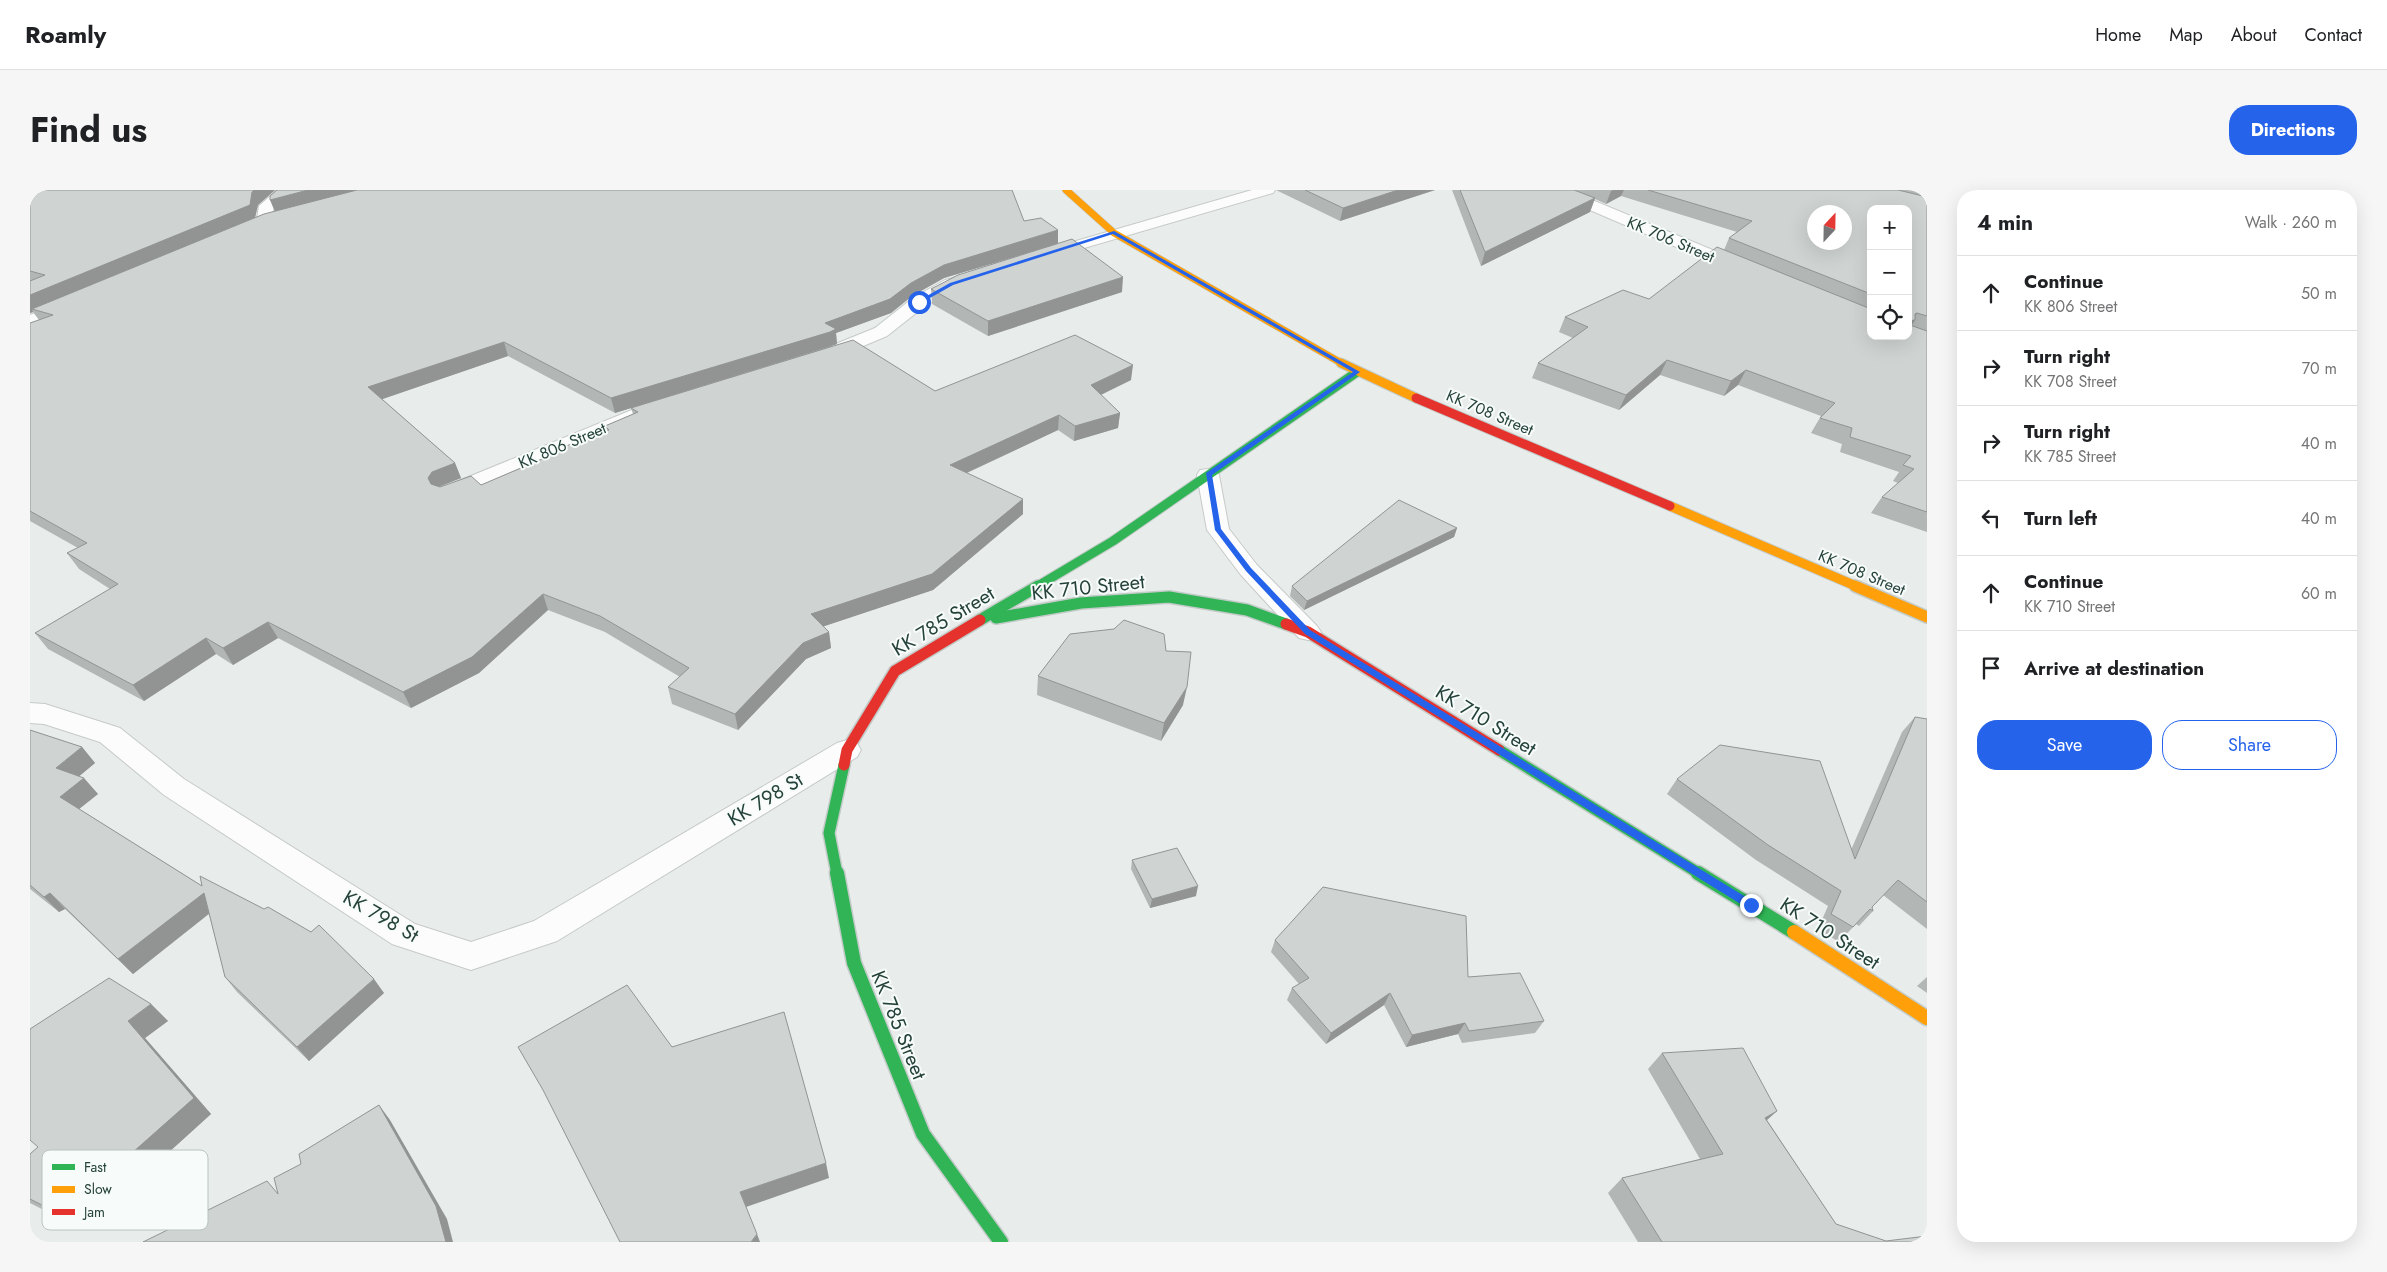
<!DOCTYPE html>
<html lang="en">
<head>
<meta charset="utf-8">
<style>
	:root { --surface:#fff; --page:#f6f6f6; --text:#202124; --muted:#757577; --line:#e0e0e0; --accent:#2563eb }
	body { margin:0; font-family:Jost,sans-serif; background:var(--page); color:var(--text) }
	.controls { position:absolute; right:15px; top:15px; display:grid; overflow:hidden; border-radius:10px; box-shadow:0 5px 20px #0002 }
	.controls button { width:45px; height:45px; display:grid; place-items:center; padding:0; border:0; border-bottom:1px solid var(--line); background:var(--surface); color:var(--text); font:25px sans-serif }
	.compass { position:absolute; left:1777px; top:15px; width:45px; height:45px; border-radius:50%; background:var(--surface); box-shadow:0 5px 20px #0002; rotate:22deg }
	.stop { position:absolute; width:15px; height:15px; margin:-11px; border:4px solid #2563eb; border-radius:50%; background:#fff }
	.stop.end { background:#2563eb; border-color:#fff; box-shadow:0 1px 5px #0008 }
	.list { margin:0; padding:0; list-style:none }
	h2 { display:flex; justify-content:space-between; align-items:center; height:65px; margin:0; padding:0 20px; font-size:21px }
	h2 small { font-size:16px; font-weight:400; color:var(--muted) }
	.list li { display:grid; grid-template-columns:32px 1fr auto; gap:15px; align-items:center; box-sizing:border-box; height:75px; padding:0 20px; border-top:1px solid var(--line) }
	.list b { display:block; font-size:19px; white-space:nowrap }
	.list p { margin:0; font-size:16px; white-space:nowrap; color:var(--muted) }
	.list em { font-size:16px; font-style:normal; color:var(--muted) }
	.actions { display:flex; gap:10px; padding:15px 20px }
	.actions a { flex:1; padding:11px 0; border:1px solid var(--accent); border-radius:20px; text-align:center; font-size:18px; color:var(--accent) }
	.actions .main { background:var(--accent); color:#fff }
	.icon { flex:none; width:28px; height:28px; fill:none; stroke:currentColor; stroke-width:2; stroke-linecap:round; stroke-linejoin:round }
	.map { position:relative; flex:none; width:1897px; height:1052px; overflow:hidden; border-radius:20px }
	header { display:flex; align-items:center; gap:30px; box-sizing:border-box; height:70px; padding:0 25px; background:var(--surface); border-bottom:1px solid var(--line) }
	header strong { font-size:24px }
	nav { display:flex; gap:28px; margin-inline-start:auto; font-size:18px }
	.intro { display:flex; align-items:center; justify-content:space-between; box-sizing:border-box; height:120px; padding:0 30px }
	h1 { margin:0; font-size:35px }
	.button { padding:12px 22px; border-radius:20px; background:var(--accent); color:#fff; font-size:18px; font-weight:700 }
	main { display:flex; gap:30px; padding:0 30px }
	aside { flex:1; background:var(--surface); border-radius:20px; box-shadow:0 5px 20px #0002 }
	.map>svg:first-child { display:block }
</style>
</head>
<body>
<header>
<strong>Roamly</strong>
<nav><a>Home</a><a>Map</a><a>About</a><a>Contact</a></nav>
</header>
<div class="intro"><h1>Find us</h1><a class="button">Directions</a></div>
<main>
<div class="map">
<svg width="1897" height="1052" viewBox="0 0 1897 1052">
	<rect width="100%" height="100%" fill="#e8edeb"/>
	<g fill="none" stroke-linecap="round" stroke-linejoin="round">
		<defs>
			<g id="street">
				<polygon points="247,0 263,0 244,18 239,35 215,46 203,46 201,43 203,40 227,29 229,16"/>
				<polygon points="1222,0 1245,0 1243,3 1020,68 1008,68 1006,65 1008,62"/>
				<polygon points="1518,0 1538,0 1719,75 1721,79 1719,83 1707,83 1520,3"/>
				<polygon points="935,85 941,86 943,90 941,94 927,98 895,116 857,146 800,170 786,170 784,166 786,162 845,138 883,108 915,90"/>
				<polygon points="41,109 47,110 50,114 47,118 0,136 0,125"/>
				<polygon points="609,217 616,219 619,223 616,227 425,309 417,311 409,309 406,304 409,299"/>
				<polygon points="1178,279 1186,280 1189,285 1199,339 1227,375 1287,436 1291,442 1287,448 1278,450 1269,448 1211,385 1177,340 1167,285 1170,280"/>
				<polygon points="0,513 15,514 90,538 154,589 385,734 441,752 504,731 807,553 817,550 827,553 831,560 827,567 527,751 441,780 362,754 134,605 70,552 14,534 0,533"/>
			</g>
			<polyline id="fast-far2" points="1006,397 1083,351 1327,182"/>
			<g id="fast-far1">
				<polyline points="966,428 1051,413 1139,407 1217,420 1256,434"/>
				<polyline points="950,430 1008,396"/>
				<polyline points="1469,560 1670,684"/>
				<polyline points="807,684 799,643 814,575"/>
			</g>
			<g id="fast">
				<polyline points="807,683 824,773 893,944 971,1052"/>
				<polyline points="1668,683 1764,742"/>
			</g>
			<polyline id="slow-far3" points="1036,0 1084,43 1313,174"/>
			<g id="slow-far2">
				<polyline points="1311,173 1386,208"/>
				<polyline points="1640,316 1828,397"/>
			</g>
			<polyline id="slow-far1" points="1825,396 1897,427"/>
			<polyline id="slow" points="1764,742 1897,828"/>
			<polyline id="jam-far1" points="1386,208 1640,316"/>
			<g id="jam">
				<polyline points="1256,434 1278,442 1469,560"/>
				<polyline points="814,575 817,560 865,481 950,430"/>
			</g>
		</defs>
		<use href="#street" stroke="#c5cac8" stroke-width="2"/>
		<use href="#fast-far2" stroke="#c3cbc8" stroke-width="11"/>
		<use href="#fast-far1" stroke="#c3cbc8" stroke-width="14"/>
		<use href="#fast" stroke="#c3cbc8" stroke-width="17"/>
		<use href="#slow-far3" stroke="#c3cbc8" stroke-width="8"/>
		<use href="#slow-far2" stroke="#c3cbc8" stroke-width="11"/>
		<use href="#slow-far1" stroke="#c3cbc8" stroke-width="14"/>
		<use href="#slow" stroke="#c3cbc8" stroke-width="17"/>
		<use href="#jam-far1" stroke="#c3cbc8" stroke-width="11"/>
		<use href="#jam" stroke="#c3cbc8" stroke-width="14"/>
		<use href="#street" fill="#fcfcfc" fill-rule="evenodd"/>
		<use href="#fast-far2" stroke="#30b455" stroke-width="9"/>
		<use href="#fast-far1" stroke="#30b455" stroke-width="11"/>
		<use href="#fast" stroke="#30b455" stroke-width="14"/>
		<use href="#slow-far3" stroke="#ff9f0a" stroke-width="7"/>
		<use href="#slow-far2" stroke="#ff9f0a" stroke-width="9"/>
		<use href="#slow-far1" stroke="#ff9f0a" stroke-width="11"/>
		<use href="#slow" stroke="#ff9f0a" stroke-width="14"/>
		<use href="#jam-far1" stroke="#e5322d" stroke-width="9"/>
		<use href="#jam" stroke="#e5322d" stroke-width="11"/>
	</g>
	<g fill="#b2b6b5" fill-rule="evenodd">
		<path d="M 0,0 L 245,0 L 228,15 L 225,27 L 994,31 L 1028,54 L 1092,102 L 958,146 L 902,114 L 901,99 L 1025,54 L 914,88 L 882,106 L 861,123 L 806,143 L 807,154 L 801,156 L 905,201 L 1101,190 L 1071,205 L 1090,223 L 1088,238 L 1044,251 L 1028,240 L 937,283 L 993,324 L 903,400 L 793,436 L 799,442 L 801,458 L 776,469 L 708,540 L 642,514 L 638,497 L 650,487 L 575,442 L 518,420 L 449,483 L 381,518 L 248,448 L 203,475 L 186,464 L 114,511 L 18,459 L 5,443 L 80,399 L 49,379 L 37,363 L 48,358 L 0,331 L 0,133 L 9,130 L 3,122 L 0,123 ZM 478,166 L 585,223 L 601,218 L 603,224 L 575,236 L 576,241 L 536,256 L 536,258 L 451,295 L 409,297 L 431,288 L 425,273 L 352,209 Z"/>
		<polygon points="1246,0 1405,0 1310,31"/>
		<path d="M 1422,0 L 1897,0 L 1897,342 L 1841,323 L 1852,307 L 1868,293 L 1863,291 L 1869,282 L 1810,262 L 1812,254 L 1781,243 L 1791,226 L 1708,195 L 1694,206 L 1630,185 L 1589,220 L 1502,188 L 1508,173 L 1543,148 L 1529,142 L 1535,127 L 1619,109 L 1694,60 L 1699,48 L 1707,42 L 1591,6 L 1576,14 L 1565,9 L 1560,22 L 1451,76 ZM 1841,19 L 1878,146 L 1841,146 Z"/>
		<polygon points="1427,338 1424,347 1274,420 1260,406 1262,396"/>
		<polygon points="1084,439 1136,461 1153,515 1131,551 1007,505 1008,486"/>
		<polygon points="1885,527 1897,529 1897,739 1853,705 1842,717 1843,721 1829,736 1826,734 1809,752 1788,739 1798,716 1726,670 1637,604 1647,589 1821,660 1872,542"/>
		<polygon points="0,540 52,557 65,573 49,586 68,604 49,619 172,696 354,803 279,871 207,802 195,787 179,724 103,784 35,719 29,722 0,699"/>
		<polygon points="1102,670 1166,706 1120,718 1101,679"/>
		<polygon points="1245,750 1438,787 1514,831 1505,843 1432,853 1428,844 1376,857 1354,815 1296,854 1257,810 1262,798 1269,794 1241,762"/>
		<polygon points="1897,787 1897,803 1887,796"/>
		<polygon points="121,814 138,831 115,848 181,924 53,1040 0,1013 0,964 8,957"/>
		<polygon points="1632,863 1747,921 1737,930 1806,1034 1856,1051 1897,1052 1608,1052 1578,1003 1592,988 1670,969 1618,879"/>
	</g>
	<g fill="#919493">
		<polygon points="224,0 245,0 228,15 225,28 2,119 3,122 0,123 0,105 222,2"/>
		<polygon points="278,0 332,0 245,22 240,10"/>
		<polygon points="1368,0 1405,0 1310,31 1313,18"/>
		<polygon points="1583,0 1594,0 1591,6 1576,14 1581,1"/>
		<polygon points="1565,8 1560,22 1451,76 1455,62"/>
		<polygon points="1028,40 1028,54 914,88 882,106 861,123 806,143 807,154 801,156 585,223 581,208 881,93 914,75"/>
		<polygon points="1093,87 1092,102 958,146 958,131"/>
		<polygon points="1887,123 1883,130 1885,130 1878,141 1878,131"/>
		<polygon points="474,152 478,166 344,212 338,197"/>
		<polygon points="1637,170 1630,185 1589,220 1596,205"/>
		<polygon points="1103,175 1101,190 1060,210 1061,195"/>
		<polygon points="1716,180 1708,195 1694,206 1701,191"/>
		<polygon points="1090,223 1088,238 1044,251 1045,236"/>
		<polygon points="1029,225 1028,240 921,290 920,275"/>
		<polygon points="425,273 431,288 408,297 404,303 398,288 402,282"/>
		<polygon points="993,309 993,324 903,400 783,440 781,424"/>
		<polygon points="1427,338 1424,347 1274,420 1277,411"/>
		<polygon points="513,404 518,420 449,483 381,518 373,502"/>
		<polygon points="238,432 248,448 203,475 193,458"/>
		<polygon points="799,442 801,458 776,469 708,540 705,524 773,453"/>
		<polygon points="176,448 186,464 114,511 103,495"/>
		<polygon points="1157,497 1153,515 1131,551 1134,533"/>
		<polygon points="52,557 65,573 40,594 26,578"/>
		<polygon points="54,588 68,604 44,623 30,607"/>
		<polygon points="1168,696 1166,706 1120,718 1122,709"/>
		<polygon points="20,703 35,719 29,722 14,707"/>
		<polygon points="174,703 186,718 103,784 88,769"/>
		<polygon points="344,789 354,803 279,871 267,857"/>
		<polygon points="1360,803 1354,815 1296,854 1301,843"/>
		<polygon points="121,814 138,831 115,848 181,924 53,1040 32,1025 98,831"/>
		<polygon points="1435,833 1428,844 1376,857 1382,845"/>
		<polygon points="349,915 360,930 417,1029 423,1052 416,1052"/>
		<polygon points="1747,921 1730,936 1735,928"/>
		<polygon points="796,973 799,988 716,1017 710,1002"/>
		<polygon points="727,1044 730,1052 721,1052"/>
	</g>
	<g fill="#cfd4d2" stroke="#919493" fill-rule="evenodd">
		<polygon points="0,0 224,0 222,2 220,15 0,105 0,91 15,85 0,81"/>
		<polygon points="247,0 278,0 240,10 240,6"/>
		<polygon points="327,0 982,0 994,31 1011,28 1028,40 914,75 881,93 860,109 795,133 806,139 800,142 581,208 474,152 338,197 425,273 402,282 398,288 401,294 410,297 441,286 451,295 538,258 536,256 579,240 575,236 608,222 601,218 823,150 905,201 1045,145 1103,175 1061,195 1090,223 1045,236 1029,225 920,275 993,309 902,384 781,424 799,442 773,453 705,524 638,497 659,478 570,426 513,404 442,467 373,502 238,432 193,458 176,448 103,495 5,443 88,394 37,363 57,353 0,321 0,133 23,125 2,119 234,24"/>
		<polygon points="1275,0 1368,0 1313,18"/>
		<polygon points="1430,0 1544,0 1565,8 1455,62"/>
		<path d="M 1618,0 L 1868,0 L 1897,7 L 1897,126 L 1887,123 L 1885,124 L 1885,130 L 1878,131 L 1878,19 L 1841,19 L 1841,104 L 1699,48 L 1722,31 ZM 1784,22 L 1814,22 L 1814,52 L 1784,52 Z"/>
		<polygon points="1042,49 1093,87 958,131 901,99 928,85"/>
		<polygon points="1687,57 1841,119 1841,146 1878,146 1878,133 1880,135 1897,141 1897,322 1852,307 1884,279 1873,275 1881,266 1820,247 1822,238 1790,228 1805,213 1716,180 1701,191 1637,170 1596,205 1508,173 1558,137 1535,127 1593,100 1619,109"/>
		<polygon points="1369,310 1427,338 1277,411 1262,396"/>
		<polygon points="1094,430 1134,444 1136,461 1161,462 1157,497 1134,533 1008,486 1040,444 1084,439"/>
		<polygon points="1885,527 1897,529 1897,712 1868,690 1842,717 1843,721 1840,719 1823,737 1801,724 1811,701 1738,655 1647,589 1690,555 1790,571 1825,669"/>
		<polygon points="0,540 52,557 26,578 54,588 30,607 172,696 170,686 234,719 238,717 281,742 289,735 344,789 267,857 195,787 174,703 88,769 20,703 14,707 0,695"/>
		<polygon points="1147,658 1168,696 1122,709 1102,670"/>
		<polygon points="1293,697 1436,726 1438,787 1490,783 1514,831 1439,841 1435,833 1382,845 1360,803 1301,843 1262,798 1279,788 1245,750"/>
		<polygon points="79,788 121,814 98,831 164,908 32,1025 0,1009 0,964 8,957 0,950 0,839"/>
		<polygon points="597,795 642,857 754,822 796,973 710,1002 727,1044 721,1052 590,1052 513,900 488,857"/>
		<polygon points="1713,858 1747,921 1735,928 1806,1034 1856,1051 1897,1046 1897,1052 1632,1052 1592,988 1693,964 1632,863"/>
		<polygon points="349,915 406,1016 416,1052 113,1052 237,991 248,1004 244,988 271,974 269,964"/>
	</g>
	<polygon fill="#2563eb" points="1084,41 1330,182 1182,285 1191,339 1221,378 1280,440 1724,712 1724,718 1717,718 1275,444 1216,381 1185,340 1176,283 1323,182 1083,44 923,95 891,113 886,112 920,93"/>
	<g text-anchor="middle" stroke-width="4" stroke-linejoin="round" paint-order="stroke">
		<g font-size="16" fill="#24423a" stroke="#f7fbf9">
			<text transform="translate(1641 49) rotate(23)" y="6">KK 706 Street</text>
			<text transform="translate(1460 222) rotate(23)" y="6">KK 708 Street</text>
			<text transform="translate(532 255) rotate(-23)" y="6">KK 806 Street</text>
			<text transform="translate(1832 382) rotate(23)" y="6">KK 708 Street</text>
		</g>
		<g font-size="20" fill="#24423a" stroke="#f7fbf9">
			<text transform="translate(1058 397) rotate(-6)" y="7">KK 710 Street</text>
			<text transform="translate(913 431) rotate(-31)" y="7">KK 785 Street</text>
			<text transform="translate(1456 530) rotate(32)" y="7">KK 710 Street</text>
			<text transform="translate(735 609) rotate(-31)" y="7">KK 798 St</text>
			<text transform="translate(351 726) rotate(30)" y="7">KK 798 St</text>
			<text transform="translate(1800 743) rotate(33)" y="7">KK 710 Street</text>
			<text transform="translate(869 835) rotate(68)" y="7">KK 785 Street</text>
		</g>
	</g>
	<rect x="12" y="960" width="166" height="80" rx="8" fill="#f7fbf9" stroke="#b8c4c0" stroke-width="1"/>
	<rect x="22" y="974" width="23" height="6" fill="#30b455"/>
	<rect x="22" y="996" width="23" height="7" fill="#ff9f0a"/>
	<rect x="22" y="1019" width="23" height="6" fill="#e5322d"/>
	<g font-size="14" fill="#24423a">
		<text x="54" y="982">Fast</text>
		<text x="54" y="1004">Slow</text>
		<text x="54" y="1027">Jam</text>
	</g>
</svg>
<div class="controls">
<button>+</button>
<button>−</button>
<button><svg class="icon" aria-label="locate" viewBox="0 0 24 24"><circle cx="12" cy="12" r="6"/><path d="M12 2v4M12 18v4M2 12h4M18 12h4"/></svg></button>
</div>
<svg class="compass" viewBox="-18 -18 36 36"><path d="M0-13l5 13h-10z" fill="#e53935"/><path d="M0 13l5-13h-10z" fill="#757577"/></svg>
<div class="stop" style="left:889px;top:112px"></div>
<div class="stop end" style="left:1721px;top:715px"></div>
</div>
<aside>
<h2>4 min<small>Walk · 260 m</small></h2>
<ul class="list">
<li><svg class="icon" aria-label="ahead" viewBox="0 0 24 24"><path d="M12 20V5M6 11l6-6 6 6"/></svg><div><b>Continue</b><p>KK 806 Street</p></div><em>50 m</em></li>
<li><svg class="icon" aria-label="right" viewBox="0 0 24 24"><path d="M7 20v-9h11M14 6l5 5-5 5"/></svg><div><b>Turn right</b><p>KK 708 Street</p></div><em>70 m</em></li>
<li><svg class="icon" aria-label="right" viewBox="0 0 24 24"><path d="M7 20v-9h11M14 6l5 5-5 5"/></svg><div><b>Turn right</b><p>KK 785 Street</p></div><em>40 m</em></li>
<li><svg class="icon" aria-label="left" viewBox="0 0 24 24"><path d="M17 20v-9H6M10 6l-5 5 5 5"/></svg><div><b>Turn left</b></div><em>40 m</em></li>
<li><svg class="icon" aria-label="ahead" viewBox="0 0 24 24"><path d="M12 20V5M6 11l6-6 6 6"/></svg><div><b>Continue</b><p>KK 710 Street</p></div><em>60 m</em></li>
<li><svg class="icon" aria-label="arrive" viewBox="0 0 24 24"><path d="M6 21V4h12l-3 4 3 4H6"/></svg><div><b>Arrive at destination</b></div></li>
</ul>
<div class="actions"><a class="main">Save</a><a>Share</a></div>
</aside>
</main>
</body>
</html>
